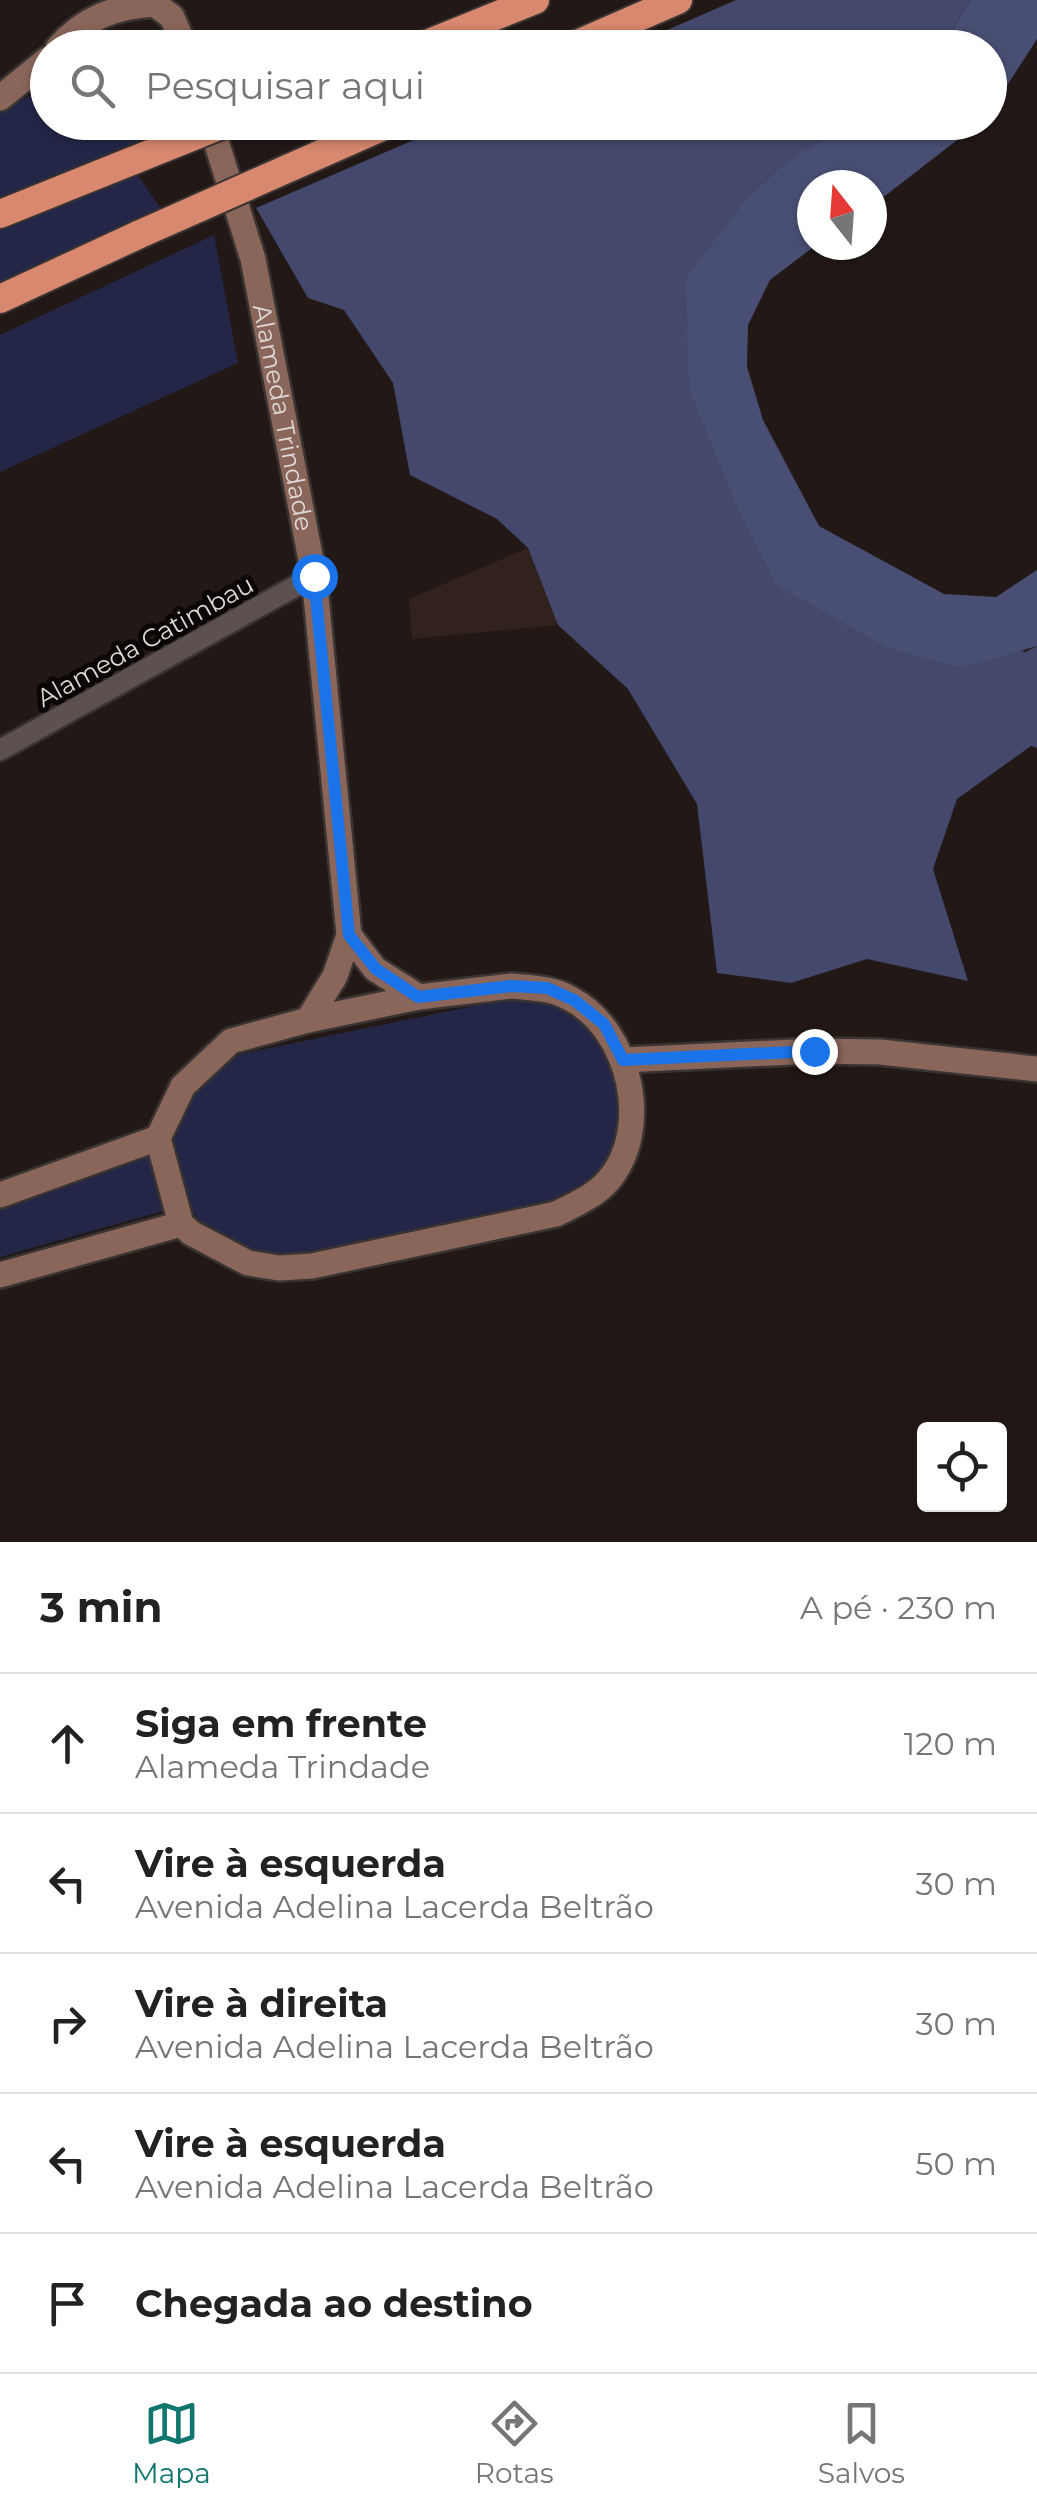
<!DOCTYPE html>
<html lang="pt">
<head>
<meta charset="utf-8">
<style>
	:root { --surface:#fff; --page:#f2f2f2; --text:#222; --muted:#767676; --line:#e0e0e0; --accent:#0f766e }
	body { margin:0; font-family:Montserrat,sans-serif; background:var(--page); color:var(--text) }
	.controls { position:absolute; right:30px; bottom:30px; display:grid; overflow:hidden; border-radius:10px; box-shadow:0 2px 8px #0004 }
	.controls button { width:90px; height:90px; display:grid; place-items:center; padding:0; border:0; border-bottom:2px solid var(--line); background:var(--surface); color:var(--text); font:50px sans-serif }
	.compass { position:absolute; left:797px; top:170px; width:90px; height:90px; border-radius:50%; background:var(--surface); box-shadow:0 2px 8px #0004; rotate:343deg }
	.stop { position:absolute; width:30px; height:30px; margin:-22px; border:8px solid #1a73e8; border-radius:50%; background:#fff }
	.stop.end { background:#1a73e8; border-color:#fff; box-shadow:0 2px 10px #0008 }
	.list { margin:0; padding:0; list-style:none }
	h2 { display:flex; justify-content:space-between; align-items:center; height:130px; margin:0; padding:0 40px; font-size:42px }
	h2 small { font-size:32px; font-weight:400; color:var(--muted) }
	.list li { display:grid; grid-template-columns:65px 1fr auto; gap:30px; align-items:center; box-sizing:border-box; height:140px; padding:0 40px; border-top:2px solid var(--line) }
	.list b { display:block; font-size:38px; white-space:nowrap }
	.list p { margin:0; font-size:32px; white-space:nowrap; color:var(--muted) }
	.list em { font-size:32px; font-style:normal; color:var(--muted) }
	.icon { flex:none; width:55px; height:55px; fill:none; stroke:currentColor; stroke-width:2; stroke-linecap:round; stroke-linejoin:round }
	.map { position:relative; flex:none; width:1037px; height:1542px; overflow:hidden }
	.search { position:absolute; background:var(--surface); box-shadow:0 2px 8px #0004; left:30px; right:30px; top:30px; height:110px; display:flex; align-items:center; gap:25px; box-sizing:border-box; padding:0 35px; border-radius:55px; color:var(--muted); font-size:38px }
	.sheet { height:830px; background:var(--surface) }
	nav { display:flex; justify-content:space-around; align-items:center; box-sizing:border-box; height:140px; border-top:2px solid var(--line); background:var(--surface); font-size:28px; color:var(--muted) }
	nav a { display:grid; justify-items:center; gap:5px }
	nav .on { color:var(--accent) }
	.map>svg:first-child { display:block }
</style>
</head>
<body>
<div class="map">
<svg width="1037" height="1542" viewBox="0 0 1037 1542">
	<rect width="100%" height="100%" fill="#221916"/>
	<polygon fill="#31221d" points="528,548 558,625 412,639 409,599"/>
	<g fill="#232647">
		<polygon points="47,88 48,122 186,123 0,197 0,110"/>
		<polygon points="133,168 165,215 0,289 0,225"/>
		<polygon points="214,235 238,363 0,472 0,335"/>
		<polygon points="513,998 557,1003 599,1035 619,1079 621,1138 592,1182 548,1206 309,1258 232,1256 204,1227 183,1198 168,1138 197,1087 240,1054"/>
		<polygon points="155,1153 170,1209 0,1257 0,1205 52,1183"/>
	</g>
	<g fill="#43486c">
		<polygon points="736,0 970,0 943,47 626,48"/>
		<polygon points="453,123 850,123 830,134 686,278 738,509 1025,652 1037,646 1037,748 1031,746 957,799 933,869 968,981 867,959 791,983 717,973 697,804 628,689 558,625 528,548 497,519 410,475 393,383 344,310 308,298 256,208"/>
	</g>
	<g fill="#494f74">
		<polygon points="970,0 1037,0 1037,39 990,112 990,48 943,47"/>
		<polygon points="850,122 979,123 872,206 872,185 812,185 812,245 816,245 770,280 748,325 747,367 763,420 819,526 944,594 996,597 1037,570 1037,646 962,668 886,647 777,585 738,509 689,389 686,278 742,205 782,166"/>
	</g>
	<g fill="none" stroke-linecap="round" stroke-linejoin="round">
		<defs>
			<polyline id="minor" points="0,750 314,576"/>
			<g id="secondary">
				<path d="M 58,48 C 84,18 116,6 155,4 L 172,17 L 185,48"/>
				<polyline points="0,98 48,59"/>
				<path id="s1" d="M 210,122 L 253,259 L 314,576 L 349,935 L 335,976 L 308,1020"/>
				<polyline points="349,935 375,969 419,997"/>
				<path d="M 511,986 C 533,988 552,988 571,999 C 630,1030 653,1129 608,1181 C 595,1196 574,1205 556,1214 L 312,1266 L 279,1268 L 248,1263 L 191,1233 L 181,1224 L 158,1138 L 183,1086 L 231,1041 L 308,1020 L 419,997 Z"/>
				<polyline points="623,1060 814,1051 880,1052 1037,1069"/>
				<polyline points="0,1195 158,1138"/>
				<polyline points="0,1275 181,1224"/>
			</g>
			<g id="trunk">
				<polyline points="417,48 535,0"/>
				<polyline points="568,48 678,0"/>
				<polyline points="323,153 393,122"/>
				<polyline points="0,214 102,173"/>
				<polyline points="0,299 140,234"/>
			</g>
		</defs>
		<use href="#minor" stroke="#393331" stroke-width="25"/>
		<use href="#secondary" stroke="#393331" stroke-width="30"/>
		<use href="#trunk" stroke="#393331" stroke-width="32"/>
		<use href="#minor" stroke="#5c514e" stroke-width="20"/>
		<use href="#secondary" stroke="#8a665a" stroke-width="25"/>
		<use href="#trunk" stroke="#d7886e" stroke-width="28"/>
		<defs>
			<g id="trunk-bridge">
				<polyline points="102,173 229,122"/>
				<polyline points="140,234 323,153"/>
			</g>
		</defs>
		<use href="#trunk-bridge" stroke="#393331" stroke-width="32" stroke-linecap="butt"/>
		<use href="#trunk-bridge" stroke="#d7886e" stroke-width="28"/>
	</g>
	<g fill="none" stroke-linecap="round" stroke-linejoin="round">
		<polyline stroke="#1a73e8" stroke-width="12" points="314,576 349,935 376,969 418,997 511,986 547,988 574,1000 604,1024 623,1060 814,1051"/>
	</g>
	<g text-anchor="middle" stroke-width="10" stroke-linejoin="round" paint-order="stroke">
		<g font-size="25" fill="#ded8d6" stroke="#090605">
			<text dy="9" stroke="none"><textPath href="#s1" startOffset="305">Alameda Trindade</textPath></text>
			<text transform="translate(145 641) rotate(-29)" y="9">Alameda Catimbau</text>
		</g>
	</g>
</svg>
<div class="controls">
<button><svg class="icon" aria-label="locate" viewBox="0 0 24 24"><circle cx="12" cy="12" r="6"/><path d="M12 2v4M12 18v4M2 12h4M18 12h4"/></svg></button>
</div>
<svg class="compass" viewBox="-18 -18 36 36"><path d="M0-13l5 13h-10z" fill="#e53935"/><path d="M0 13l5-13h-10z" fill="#767676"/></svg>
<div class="stop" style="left:314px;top:576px"></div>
<div class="stop end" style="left:814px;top:1051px"></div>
<div class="search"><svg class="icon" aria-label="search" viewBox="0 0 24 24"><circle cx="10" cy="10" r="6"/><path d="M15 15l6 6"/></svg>Pesquisar aqui</div>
</div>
<section class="sheet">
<h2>3 min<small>A pé · 230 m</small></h2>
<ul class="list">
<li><svg class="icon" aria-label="ahead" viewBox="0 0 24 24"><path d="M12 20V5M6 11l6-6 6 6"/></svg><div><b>Siga em frente</b><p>Alameda Trindade</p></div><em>120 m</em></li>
<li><svg class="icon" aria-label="left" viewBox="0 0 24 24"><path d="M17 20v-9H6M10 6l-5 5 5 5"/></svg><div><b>Vire à esquerda</b><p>Avenida Adelina Lacerda Beltrão</p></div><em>30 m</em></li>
<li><svg class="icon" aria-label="right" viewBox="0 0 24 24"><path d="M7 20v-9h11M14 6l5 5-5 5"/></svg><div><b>Vire à direita</b><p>Avenida Adelina Lacerda Beltrão</p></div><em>30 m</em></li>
<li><svg class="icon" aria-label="left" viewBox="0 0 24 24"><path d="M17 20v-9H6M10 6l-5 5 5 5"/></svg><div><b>Vire à esquerda</b><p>Avenida Adelina Lacerda Beltrão</p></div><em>50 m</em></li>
<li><svg class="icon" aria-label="arrive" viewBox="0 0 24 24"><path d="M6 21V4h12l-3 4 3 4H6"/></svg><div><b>Chegada ao destino</b></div></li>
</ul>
</section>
<nav>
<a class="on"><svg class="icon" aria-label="map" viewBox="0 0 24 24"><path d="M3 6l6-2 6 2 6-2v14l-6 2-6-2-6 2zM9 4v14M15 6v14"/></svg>Mapa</a>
<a><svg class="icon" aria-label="directions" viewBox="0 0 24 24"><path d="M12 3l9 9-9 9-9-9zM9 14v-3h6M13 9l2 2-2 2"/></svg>Rotas</a>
<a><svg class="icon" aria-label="saved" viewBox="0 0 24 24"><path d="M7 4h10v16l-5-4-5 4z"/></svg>Salvos</a>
</nav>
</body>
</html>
